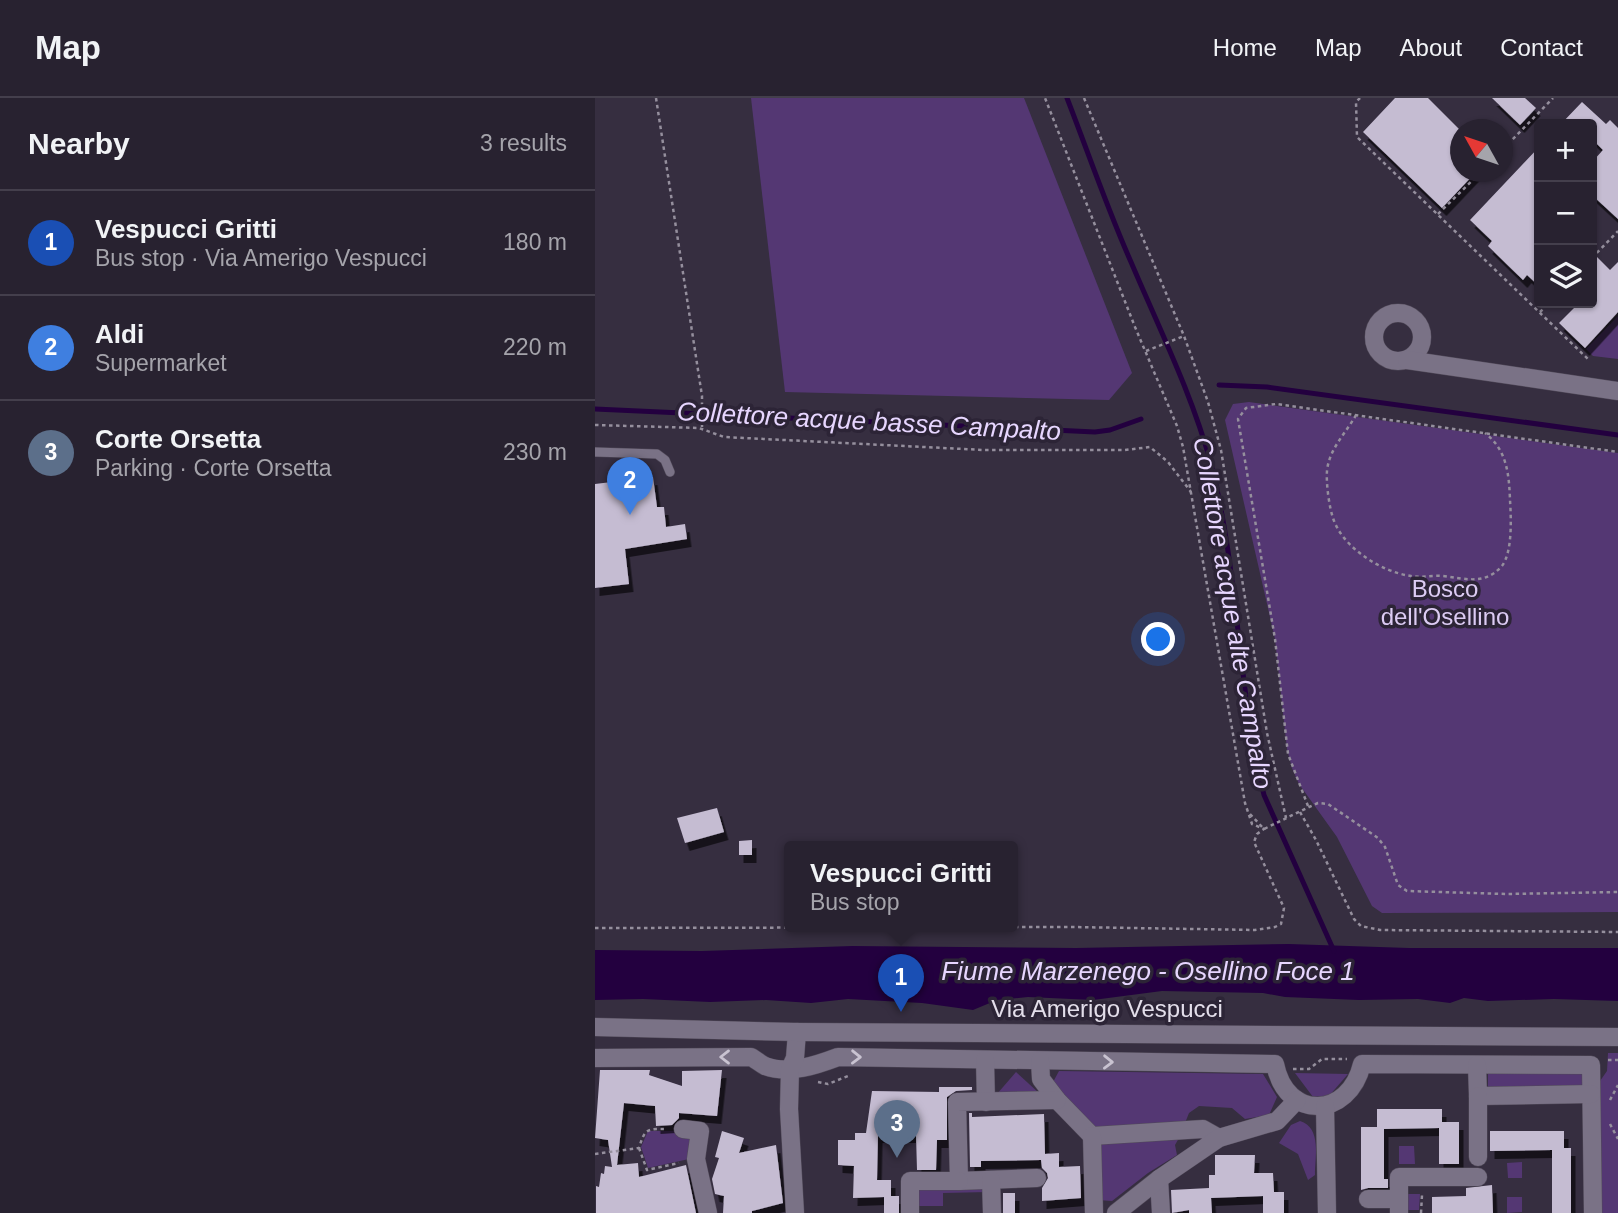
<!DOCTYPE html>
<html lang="en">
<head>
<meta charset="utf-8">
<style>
	:root { --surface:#282230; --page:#302a38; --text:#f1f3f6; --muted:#a5a4ab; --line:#443f4c; --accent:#9fca2e }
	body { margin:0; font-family:Helvetica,sans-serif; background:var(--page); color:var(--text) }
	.controls { position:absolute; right:21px; top:21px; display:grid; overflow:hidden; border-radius:7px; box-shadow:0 2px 5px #0004 }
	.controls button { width:63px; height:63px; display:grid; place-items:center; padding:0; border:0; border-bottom:2px solid var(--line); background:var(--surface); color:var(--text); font:35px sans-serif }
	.compass { position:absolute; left:855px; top:21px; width:63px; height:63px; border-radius:50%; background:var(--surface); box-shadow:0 2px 5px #0004; rotate:310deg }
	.you { position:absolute; left:564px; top:542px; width:24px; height:24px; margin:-18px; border:5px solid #fff; border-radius:50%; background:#1a73e8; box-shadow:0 0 0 10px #1a73e833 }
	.badge { display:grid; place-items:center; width:46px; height:46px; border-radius:50%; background:var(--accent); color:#fff; font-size:23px; font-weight:700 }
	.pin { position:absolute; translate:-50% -58px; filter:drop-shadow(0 2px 4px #0008) }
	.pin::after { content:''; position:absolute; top:37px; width:24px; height:21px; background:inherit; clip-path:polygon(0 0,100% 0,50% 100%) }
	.popup { position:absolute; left:189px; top:743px; width:234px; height:91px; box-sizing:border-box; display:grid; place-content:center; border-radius:7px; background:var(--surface); filter:drop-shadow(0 2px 5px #0005); font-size:23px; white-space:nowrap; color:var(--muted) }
	.popup b { font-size:26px; color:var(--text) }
	.popup::after { content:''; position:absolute; left:50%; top:100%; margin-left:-14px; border:14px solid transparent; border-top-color:var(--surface) }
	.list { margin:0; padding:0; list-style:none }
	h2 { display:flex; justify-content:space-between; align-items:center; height:91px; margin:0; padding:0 28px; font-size:30px }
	h2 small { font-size:23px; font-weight:400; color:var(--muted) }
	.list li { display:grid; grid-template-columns:46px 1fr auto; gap:21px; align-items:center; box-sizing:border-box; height:105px; padding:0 28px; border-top:2px solid var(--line) }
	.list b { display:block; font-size:26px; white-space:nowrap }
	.list p { margin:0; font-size:23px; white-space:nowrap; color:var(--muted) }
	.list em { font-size:23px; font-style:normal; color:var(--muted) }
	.icon { flex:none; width:38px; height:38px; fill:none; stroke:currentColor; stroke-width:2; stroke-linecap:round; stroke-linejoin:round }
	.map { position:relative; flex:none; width:1023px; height:1115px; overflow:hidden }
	header { display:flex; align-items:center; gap:42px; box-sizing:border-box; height:98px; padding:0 35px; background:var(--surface); border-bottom:2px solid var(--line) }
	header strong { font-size:33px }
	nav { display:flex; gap:38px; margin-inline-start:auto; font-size:24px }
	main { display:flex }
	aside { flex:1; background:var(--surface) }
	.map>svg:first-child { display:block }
</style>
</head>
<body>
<header>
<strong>Map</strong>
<nav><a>Home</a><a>Map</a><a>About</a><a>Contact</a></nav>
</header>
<main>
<aside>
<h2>Nearby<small>3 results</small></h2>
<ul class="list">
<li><span class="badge" style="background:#1a4fb4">1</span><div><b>Vespucci Gritti</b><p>Bus stop · Via Amerigo Vespucci</p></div><em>180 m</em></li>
<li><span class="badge" style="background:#3f7fe0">2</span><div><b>Aldi</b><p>Supermarket</p></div><em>220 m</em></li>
<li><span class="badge" style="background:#5c6f8a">3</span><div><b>Corte Orsetta</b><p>Parking · Corte Orsetta</p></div><em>230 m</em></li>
</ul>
</aside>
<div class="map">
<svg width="1023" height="1115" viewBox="0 0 1023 1115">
	<defs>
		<filter id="shadow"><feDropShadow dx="4.5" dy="8" stdDeviation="0" flood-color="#0009"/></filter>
	</defs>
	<rect width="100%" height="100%" fill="#362e40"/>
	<g fill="#543773">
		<polygon points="156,0 429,0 537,275 514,302 190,294"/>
		<polygon points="1023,218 1023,261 998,258 991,251"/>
		<polygon points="654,304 1023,355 1023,814 787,815 777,808 742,739 704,686 697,670 692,651 680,541 630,322 638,306"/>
		<polygon points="1013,955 1023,955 1023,1115 1007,1115 1005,983 1012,973"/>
		<polygon points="464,973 668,976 682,999 674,1017 650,1021 637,1010 604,1008 594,1015 590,1025 499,1030 457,986"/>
		<polygon points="421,974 445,996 402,996"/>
		<polygon points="989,974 989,985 982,991 893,993 893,976"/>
		<polygon points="700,975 753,976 734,998 718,999"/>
		<path d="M 705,1023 C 727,1030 720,1059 720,1077 L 713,1082 L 703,1056 L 684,1045 L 696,1027 Z"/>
		<polygon points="53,1033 95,1033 94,1061 53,1070 46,1049"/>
		<polygon points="584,1040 580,1047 582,1057 553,1075 517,1103 503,1102 505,1045"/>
		<polygon points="804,1048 819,1048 820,1066 804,1066"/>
		<polygon points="927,1064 927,1080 913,1080 912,1065"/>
		<polygon points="393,1090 393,1094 348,1095 348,1108 318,1108 318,1091"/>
		<polygon points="813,1096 825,1096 824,1112 812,1112"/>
		<polygon points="912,1099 927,1099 927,1114 912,1115"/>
	</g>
	<polygon fill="#23003f" points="694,846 814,850 1023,850 1023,903 959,901 893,903 869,900 855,905 823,901 764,902 690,899 668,895 567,893 498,902 433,899 402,902 378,912 327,905 253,901 216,905 171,902 115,904 48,901 0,902 0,852 107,853 257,848 481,850"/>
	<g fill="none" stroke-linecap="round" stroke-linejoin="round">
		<g stroke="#23003f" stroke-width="5">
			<path d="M 472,0 C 493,54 512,110 536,164 C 564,230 597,296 616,366 C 644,475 642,589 669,697 L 739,853"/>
			<polyline points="624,287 672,289 1023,337"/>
			<polyline points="0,311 500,334 515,332 546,321"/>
		</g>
	</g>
	<g fill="#c5bcd2" filter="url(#shadow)">
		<polygon points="800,0 833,0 865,32 865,74 881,74 847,110 768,34"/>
		<polygon points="897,0 930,0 941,10 925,27"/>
		<polygon points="987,4 1011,26 1015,22 1023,30 1023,121 997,97 997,64 1008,52 997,41 997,26 966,26"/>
		<polygon points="944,49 944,188 932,177 928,182 893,148 897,143 875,122"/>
		<polygon points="997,154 1015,172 1023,164 1023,214 990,250 964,225 984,205 997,205"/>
		<polygon points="58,379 62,409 69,409 71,429 90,426 92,441 30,451 34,486 0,490 0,386"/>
		<polygon points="122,710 129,734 90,745 82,720"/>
		<polygon points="157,742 157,757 144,757 144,743"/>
		<polygon points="5,972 55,972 54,977 87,988 87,973 127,972 122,1018 84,1015 84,1020 77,1027 61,1028 60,1008 29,1005 22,1067 43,1065 44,1079 91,1067 101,1115 1,1115 1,1088 4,1089 6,1075 9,1076 10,1068 17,1069 13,1042 0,1040"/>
		<polygon points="344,989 377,989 377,992 361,993 352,999 352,1042 342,1042 341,1072 322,1072 321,1037 283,1037 282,1082 296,1082 296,1098 304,1098 304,1115 289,1115 289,1099 258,1100 259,1068 243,1067 243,1042 260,1042 260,1035 271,1035 277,993 344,994"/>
		<polygon points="782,1011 847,1011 847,1024 864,1024 864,1066 844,1066 844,1030 789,1031 789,1081 793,1081 793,1090 773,1090 766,1092 766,1029 782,1029"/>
		<polygon points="374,1015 377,1015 377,1019 449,1016 450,1056 464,1055 464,1069 485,1068 486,1100 447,1103 447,1090 453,1080 452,1075 447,1070 446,1062 386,1063 386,1069 375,1069"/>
		<polygon points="127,1033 149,1040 144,1055 181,1047 188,1105 157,1113 157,1115 128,1115 129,1098 120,1096 117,1081 124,1060 120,1059"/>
		<polygon points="895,1033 969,1033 969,1050 976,1050 976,1115 957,1115 957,1052 895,1053"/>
		<polygon points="620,1057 660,1057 659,1075 678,1075 679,1094 689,1094 689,1115 668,1115 668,1098 616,1100 617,1115 594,1115 594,1112 577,1115 576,1092 614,1090 614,1077 620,1077"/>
		<polygon points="897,1087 898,1115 837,1115 837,1099 871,1098 871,1090"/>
		<rect x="408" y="1095" width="12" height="20"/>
	</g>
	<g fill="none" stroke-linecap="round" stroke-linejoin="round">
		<defs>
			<polyline id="lane" points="0,354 62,356 70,362 75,374"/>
			<g id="street">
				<circle cx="803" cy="239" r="24"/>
				<polyline points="812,262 1023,293"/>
				<path d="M 0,960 L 156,959 C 160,961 166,966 170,968 C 193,977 222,967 243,959 L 680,966 C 691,1023 754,1021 767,966 L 996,967 L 998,1115"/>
				<polyline points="390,962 391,1004"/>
				<polyline points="445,963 446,981 462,1002 497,1038 608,1031 624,1040"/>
				<polyline points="882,967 883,998 996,996"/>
				<polyline points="883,998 883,1059"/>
				<polyline points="730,1008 732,1115"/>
				<polyline points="88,1031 105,1033 101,1061 113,1115"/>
				<polyline points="497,1038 499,1115"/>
				<polyline points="442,1080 364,1083 362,1004 462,1002"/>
				<polyline points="564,1081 566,1115"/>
				<polyline points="396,1082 397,1115"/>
				<polyline points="773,1101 804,1101"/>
				<polyline points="200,1115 194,1011 195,971 200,960 202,934"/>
				<polyline points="315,1115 315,1083 364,1083"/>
				<polyline points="521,1115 564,1081 624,1040 682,1023 702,1002"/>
				<polyline points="804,1115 804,1079 883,1079"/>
			</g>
			<polyline id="secondary" points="0,929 202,934 1023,939"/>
		</defs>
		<use href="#lane" stroke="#514a59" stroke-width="10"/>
		<use href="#street" stroke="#514a59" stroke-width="19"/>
		<use href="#secondary" stroke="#514a59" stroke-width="19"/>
		<g stroke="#958f9d" stroke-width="2.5" stroke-dasharray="3.5 3.5" stroke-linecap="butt">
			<polyline points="61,0 107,298 107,331"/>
			<polyline points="489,0 589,238 613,304 626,352 672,635 691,720"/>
			<polyline points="765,0 761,4 762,39 994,262"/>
			<polyline points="908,51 958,0"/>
			<polyline points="843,116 886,74"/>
			<polyline points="997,160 1023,133"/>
			<polyline points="945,214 954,205"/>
			<polyline points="551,253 589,238"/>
			<path d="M 761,317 C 751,335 734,351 732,373 C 731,385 734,408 738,420 C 747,449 786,474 816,478 C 826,480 837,477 847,478 C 870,480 888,488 906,469 C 918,456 916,418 915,402 C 914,376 912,352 890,335"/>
			<polyline points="0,327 104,330 129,339 389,352 530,352 555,349 573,364 596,394"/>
			<polyline points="713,708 693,656 680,541 643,321 651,310 681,306 1023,354"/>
			<polyline points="705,714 721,742 759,821 766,828 785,832 1023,834"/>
			<polyline points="655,716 669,731 714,709 723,705 733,706 783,740 790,749 803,787 812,793 911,796 1023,794"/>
			<polyline points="0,830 477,829 660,832 680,829 686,826 689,810 659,744 662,736 669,731 657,726 650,705 588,349 582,328 540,229 450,0"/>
			<polyline points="1013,962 1023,962"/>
			<polyline points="698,971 714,971 727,961 752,961"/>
			<polyline points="223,984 233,986 253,978"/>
			<polyline points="1015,1002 1023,987"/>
			<polyline points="1015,1026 1023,1041"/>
			<polyline points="44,1050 52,1072 84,1065"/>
			<path d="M 0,1056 L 44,1050 C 50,1030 52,1031 72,1031"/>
			<polyline points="826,1115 827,1097"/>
		</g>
		<use href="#lane" stroke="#7a7286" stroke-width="9"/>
		<use href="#street" stroke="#7a7286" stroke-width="18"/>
		<use href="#secondary" stroke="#7a7286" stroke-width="18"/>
	</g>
	<defs><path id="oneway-chevron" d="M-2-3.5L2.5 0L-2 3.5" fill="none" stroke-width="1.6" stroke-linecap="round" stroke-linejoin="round" transform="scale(1.75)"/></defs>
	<g stroke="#c9c3d1">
		<use href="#oneway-chevron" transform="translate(130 959) rotate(180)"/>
		<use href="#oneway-chevron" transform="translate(261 959) rotate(1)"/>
		<use href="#oneway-chevron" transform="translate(513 964) rotate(1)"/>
	</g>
	<g text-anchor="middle" stroke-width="7" stroke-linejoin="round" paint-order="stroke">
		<g font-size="24" fill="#dccbf3" stroke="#2c2436">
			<text x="850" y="499">Bosco<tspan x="850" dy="28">dell'Osellino</tspan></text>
		</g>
		<g font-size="24" fill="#e3deea" stroke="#2c2436">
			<text x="512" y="919">Via Amerigo Vespucci</text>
		</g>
		<g font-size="26" font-style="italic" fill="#e7d6ff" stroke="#2c2436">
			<text transform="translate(274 323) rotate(3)" y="9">Collettore acque basse Campalto</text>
			<text transform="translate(638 515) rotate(80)" y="9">Collettore acque alte Campalto</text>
			<text x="553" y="882">Fiume Marzenego - Osellino Foce 1</text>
		</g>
	</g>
</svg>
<div class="controls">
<button>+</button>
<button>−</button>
<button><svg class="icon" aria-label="layers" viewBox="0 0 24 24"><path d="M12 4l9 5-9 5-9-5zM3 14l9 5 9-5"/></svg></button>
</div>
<svg class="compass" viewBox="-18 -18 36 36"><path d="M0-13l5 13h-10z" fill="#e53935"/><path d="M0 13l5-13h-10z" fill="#a5a4ab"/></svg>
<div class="you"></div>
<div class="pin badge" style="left:306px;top:914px;background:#1a4fb4">1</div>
<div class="popup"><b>Vespucci Gritti</b>Bus stop</div>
<div class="pin badge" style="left:35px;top:417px;background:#3f7fe0">2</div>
<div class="pin badge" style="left:302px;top:1060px;background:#5c6f8a">3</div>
</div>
</main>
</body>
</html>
